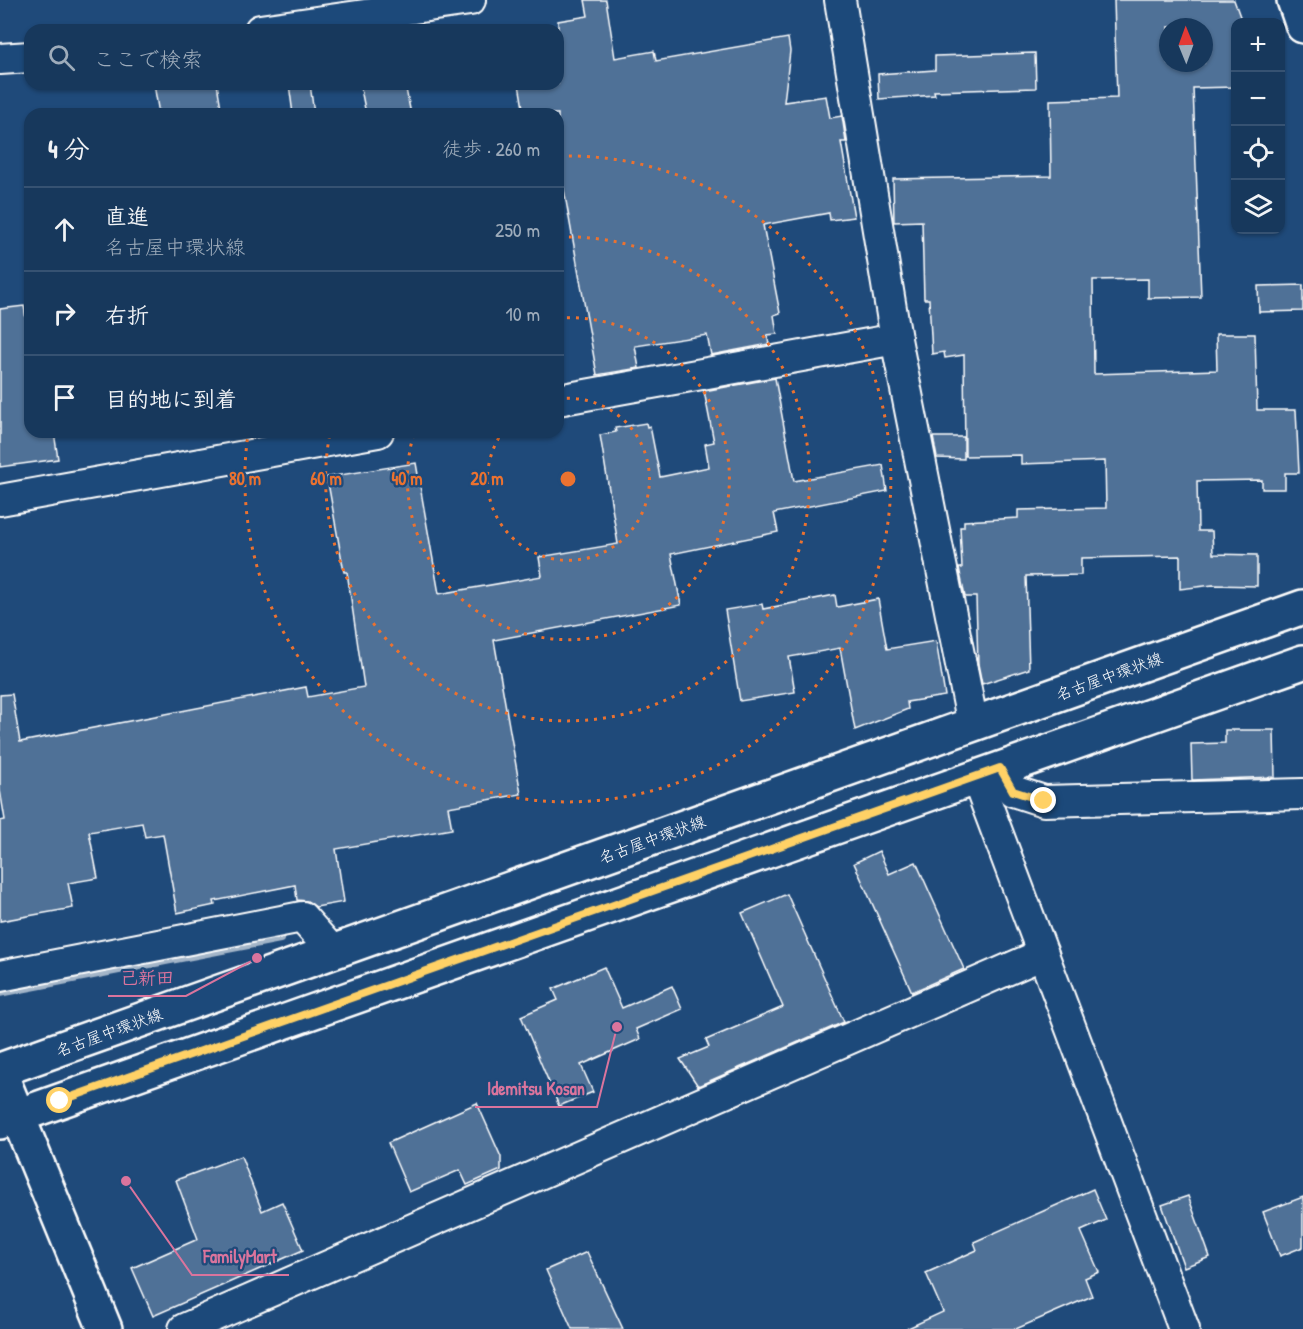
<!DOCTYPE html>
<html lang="ja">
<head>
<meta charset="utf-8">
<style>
	:root { --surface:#17385c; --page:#244365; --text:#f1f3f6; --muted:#9eacbb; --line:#365272 }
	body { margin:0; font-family:"Patrick Hand","Klee One",sans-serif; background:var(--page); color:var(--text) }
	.controls { position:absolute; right:18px; top:18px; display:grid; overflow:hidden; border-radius:12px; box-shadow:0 2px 4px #0004 }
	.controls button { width:54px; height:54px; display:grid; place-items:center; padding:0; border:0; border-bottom:2px solid var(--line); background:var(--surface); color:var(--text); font:30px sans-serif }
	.compass { position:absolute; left:1159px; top:18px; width:54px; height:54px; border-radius:50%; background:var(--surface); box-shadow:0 2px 4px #0004; rotate:359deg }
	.stop { position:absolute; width:18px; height:18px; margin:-14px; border:4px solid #ffd166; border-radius:50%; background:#fff }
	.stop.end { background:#ffd166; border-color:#fff; box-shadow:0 2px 6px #0008 }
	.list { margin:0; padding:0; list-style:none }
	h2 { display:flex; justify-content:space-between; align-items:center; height:78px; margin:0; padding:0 24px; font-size:26px }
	h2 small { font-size:20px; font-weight:400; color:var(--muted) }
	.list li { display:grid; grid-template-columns:39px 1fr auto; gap:18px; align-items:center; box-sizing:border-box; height:84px; padding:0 24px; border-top:2px solid var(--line) }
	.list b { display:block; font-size:22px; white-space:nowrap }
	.list p { margin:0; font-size:20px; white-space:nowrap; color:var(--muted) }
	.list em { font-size:20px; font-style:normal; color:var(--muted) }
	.icon { flex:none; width:33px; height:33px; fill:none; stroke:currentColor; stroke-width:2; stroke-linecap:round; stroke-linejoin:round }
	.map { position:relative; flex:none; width:1303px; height:1329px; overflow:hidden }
	.search { position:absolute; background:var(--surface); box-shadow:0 2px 4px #0004; left:24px; top:24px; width:540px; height:66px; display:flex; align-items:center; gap:15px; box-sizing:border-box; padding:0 21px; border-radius:18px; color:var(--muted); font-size:22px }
	.panel { position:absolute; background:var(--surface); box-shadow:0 2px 4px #0004; left:24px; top:108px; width:540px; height:330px; border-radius:18px }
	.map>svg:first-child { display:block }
</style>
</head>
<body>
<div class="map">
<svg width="1303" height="1329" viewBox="0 0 1303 1329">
	<rect width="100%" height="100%" fill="#1f4a7a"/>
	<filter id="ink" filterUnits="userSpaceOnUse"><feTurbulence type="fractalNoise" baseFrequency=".0167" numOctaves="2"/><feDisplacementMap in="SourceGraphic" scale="12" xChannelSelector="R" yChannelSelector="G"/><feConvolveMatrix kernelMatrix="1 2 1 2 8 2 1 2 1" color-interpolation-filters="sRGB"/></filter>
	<g filter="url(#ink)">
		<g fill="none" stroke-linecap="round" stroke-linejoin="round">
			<polyline stroke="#a3b5c8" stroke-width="8" points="0,993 280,939"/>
		</g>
		<g fill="#507197" stroke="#fff" stroke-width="1.5" fill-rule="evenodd">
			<polygon points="585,0 606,0 615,58 654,51 656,61 788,38 790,51 784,102 826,96 830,118 842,116 846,142 841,142 854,217 830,220 829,213 763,225 780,313 774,315 777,334 767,335 769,344 711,355 707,335 635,346 639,368 597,375 558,156 558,114 524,114 519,84 558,84 558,21 588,16"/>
			<path d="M 1114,0 L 1234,0 L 1242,22 L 1236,22 L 1236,87 L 1193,88 L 1201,297 L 1148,298 L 1148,279 L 1093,280 L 1094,374 L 1217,370 L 1216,334 L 1255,334 L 1257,410 L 1296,410 L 1299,473 L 1285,473 L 1285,489 L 1262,489 L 1262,480 L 1197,481 L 1198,531 L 1212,531 L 1213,554 L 1257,555 L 1257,586 L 1213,585 L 1180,589 L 1180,556 L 1081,558 L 1081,575 L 1026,576 L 1029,669 L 982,684 L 978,664 L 976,597 L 965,597 L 959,568 L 962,568 L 960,527 L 964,527 L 964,521 L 1018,518 L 1018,510 L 1106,508 L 1105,461 L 1021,464 L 1021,455 L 965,456 L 964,355 L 945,358 L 944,352 L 932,354 L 929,299 L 924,299 L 922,221 L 894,222 L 893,179 L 1051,176 L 1050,100 L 1117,98 ZM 1168,27 L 1204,27 L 1204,63 L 1168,63 Z"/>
			<polygon points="1035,53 1036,88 934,91 935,95 879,99 878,74 935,70 935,56"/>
			<polygon points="154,84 217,84 222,114 159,114"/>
			<polygon points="289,84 310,84 314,114 293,114"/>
			<polygon points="360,84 405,84 411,114 366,114"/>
			<polygon points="1303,285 1303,311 1259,312 1258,286"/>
			<polygon points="24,306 30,346 30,432 54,432 58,459 0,467 0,309"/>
			<polygon points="775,378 794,481 883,465 887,491 774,513 778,532 671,554 681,605 494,640 521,794 448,807 452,829 336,849 344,902 316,907 307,901 297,900 295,885 214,901 215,905 177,913 163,834 145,837 142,823 89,832 98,878 68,883 73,908 0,921 0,821 5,820 0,790 0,695 12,694 20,742 306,687 308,697 364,687 347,572 344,572 327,477 416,463 439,594 542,576 539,557 618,544 600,435 616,432 615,428 646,423 647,427 650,426 660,477 709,467 705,444 714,442 704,391"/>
			<polygon points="933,437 964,437 964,459 937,458"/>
			<polygon points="835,595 837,607 878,599 887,649 936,641 945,696 907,702 908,709 855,730 840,648 789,657 795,692 740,701 725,610 762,604 763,609"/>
			<polygon points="1225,730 1274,730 1275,777 1192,780 1191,744 1225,743"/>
			<polygon points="879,851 889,874 916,862 964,969 912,992 854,863"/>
			<polygon points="787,894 844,1022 698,1086 680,1059 709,1047 706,1040 783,1007 742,913"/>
			<polygon points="604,967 622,1008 672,986 682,1009 636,1029 640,1039 581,1065 593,1092 559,1106 521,1016 558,1000 553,989"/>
			<polygon points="477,1103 501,1157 501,1170 467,1185 460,1170 409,1192 388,1143"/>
			<polygon points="241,1156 262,1211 282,1202 303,1250 153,1316 132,1268 198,1239 176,1180"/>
			<polygon points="1093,1189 1106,1220 1081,1231 1099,1272 1085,1278 1092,1296 1016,1329 906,1329 943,1312 926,1273 977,1250 974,1242"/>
			<polygon points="1188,1196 1210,1257 1184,1267 1162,1205"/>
			<polygon points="1303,1197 1303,1247 1280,1256 1263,1212"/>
			<polygon points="587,1252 623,1329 572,1329 546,1270"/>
		</g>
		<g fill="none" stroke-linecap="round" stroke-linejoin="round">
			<defs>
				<g id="street">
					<polyline points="840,0 896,339 973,725"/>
					<polyline points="260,30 470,0"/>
					<polyline points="0,59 30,57"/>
					<polyline points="558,400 896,339"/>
					<polyline points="0,500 378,432"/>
					<polyline points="1000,768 1013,791 1044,801 1303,794"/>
					<polyline points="976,776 1184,1329"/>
					<polyline points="0,976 302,917 333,952"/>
					<polyline points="184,1329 1043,954"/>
				</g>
				<polyline id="secondary" points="0,1073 105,1329"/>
				<g id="primary">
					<polyline points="0,1070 1303,607"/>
					<polyline points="0,1122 1303,662"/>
				</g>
				<polyline id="highway" points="1294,0 1303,26"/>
			</defs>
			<use href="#street" stroke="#fff" stroke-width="34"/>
			<use href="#secondary" stroke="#fff" stroke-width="38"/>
			<use href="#primary" stroke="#fff" stroke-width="38"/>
			<use href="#highway" stroke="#fff" stroke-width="38"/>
			<use href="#street" stroke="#1f4a7a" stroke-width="30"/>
			<use href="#secondary" stroke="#1f4a7a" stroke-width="33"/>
			<use href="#primary" stroke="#1f4a7a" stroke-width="33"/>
			<use href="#highway" stroke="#1f4a7a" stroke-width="33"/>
		</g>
	</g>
	<g fill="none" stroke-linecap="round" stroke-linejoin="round" filter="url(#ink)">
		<polyline stroke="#ffd166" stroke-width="8" points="60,1101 1000,768 1013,791 1044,801"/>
	</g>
	<g fill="none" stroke="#eb7230" stroke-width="3" stroke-dasharray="3 6">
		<path d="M558 399A81 81 0 1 1 502 433"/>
		<path d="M558 318A161 161 0 1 1 414 433"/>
		<path d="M560 237A242 242 0 1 1 330 433"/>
		<path d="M560 156A323 323 0 1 1 248 434"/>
	</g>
	<g text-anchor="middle" stroke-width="4.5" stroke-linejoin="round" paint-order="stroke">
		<g font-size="16" fill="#fff" stroke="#1f4a7a">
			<text transform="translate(1109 676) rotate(-20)" y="6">名古屋中環状線</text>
			<text transform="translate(652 839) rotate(-20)" y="6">名古屋中環状線</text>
			<text transform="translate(109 1032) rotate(-20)" y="6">名古屋中環状線</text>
		</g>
	</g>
	<circle cx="568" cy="479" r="9" fill="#eb7230" stroke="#1f4a7a" stroke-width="3"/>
	<g font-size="18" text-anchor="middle" font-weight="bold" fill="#eb7230" stroke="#1f4a7a" stroke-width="4.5" stroke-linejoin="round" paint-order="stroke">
		<text x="245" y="485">80 m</text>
		<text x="326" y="485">60 m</text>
		<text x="407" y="485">40 m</text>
		<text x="487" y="485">20 m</text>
	</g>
	<path fill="none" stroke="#da749d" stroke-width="2" d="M257 958L186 996H108M617 1027L597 1107H475M126 1181L192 1275H289"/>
	<g fill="#da749d" stroke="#1f4a7a" stroke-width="2">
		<circle cx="257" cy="958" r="6"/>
		<circle cx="617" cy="1027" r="6"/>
		<circle cx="126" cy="1181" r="6"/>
	</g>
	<g font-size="18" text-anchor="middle" font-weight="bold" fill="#da749d" stroke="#1f4a7a" stroke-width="4.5" stroke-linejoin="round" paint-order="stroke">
		<text x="147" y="984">己新田</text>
		<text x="536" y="1095">Idemitsu Kosan</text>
		<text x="240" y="1263">FamilyMart</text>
	</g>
</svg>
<div class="controls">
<button>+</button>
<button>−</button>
<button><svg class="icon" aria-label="locate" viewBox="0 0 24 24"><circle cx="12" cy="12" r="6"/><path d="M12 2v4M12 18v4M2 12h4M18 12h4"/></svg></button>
<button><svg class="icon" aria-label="layers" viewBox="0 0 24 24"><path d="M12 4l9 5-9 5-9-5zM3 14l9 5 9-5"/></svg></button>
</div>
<svg class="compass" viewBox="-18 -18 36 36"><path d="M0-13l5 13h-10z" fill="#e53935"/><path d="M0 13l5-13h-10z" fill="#9eacbb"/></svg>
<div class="stop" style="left:60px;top:1101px"></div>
<div class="stop end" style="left:1044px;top:801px"></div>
<div class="search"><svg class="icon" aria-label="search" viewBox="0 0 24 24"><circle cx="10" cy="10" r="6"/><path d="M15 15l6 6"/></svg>ここで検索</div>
<section class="panel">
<h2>4 分<small>徒歩 · 260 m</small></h2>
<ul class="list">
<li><svg class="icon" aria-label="ahead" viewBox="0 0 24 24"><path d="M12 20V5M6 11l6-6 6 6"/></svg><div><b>直進</b><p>名古屋中環状線</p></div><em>250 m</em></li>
<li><svg class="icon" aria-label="right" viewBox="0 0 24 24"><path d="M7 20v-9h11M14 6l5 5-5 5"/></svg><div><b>右折</b></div><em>10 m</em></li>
<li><svg class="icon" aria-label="arrive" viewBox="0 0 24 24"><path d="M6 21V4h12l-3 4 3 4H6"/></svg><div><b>目的地に到着</b></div></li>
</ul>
</section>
</div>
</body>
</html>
